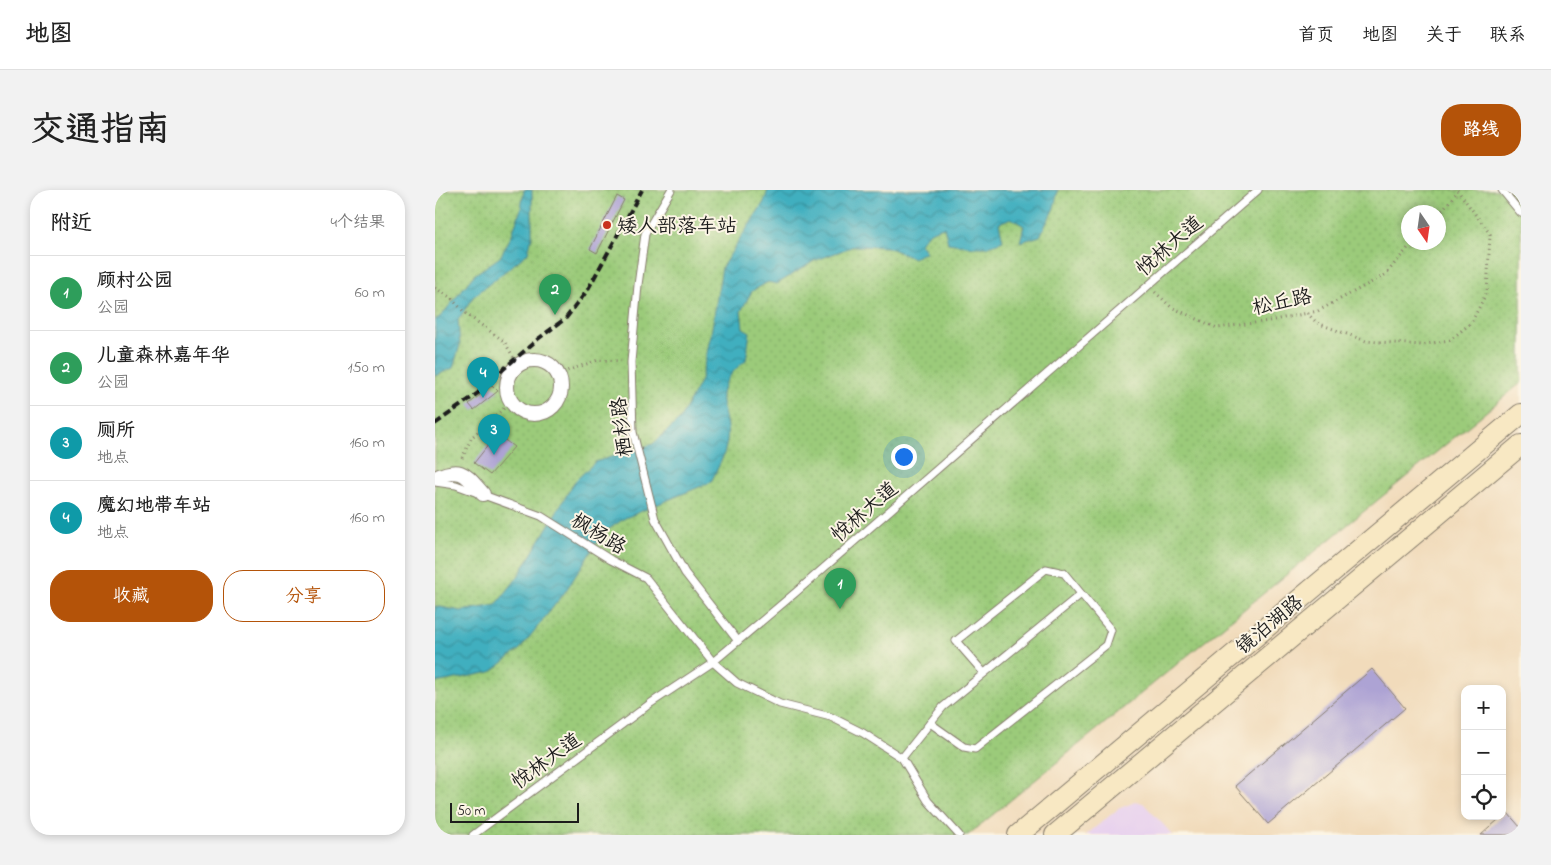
<!DOCTYPE html>
<html lang="zh">
<head>
<meta charset="utf-8">
<style>
	:root { --surface:#fff; --page:#f2f2f2; --text:#222; --muted:#767676; --line:#e0e0e0; --accent:#b45309 }
	body { margin:0; font-family:"Indie Flower","LXGW WenKai TC",sans-serif; background:var(--page); color:var(--text) }
	.controls { position:absolute; right:15px; bottom:15px; display:grid; overflow:hidden; border-radius:10px; box-shadow:0 2px 8px #0003 }
	.controls button { width:45px; height:45px; display:grid; place-items:center; padding:0; border:0; border-bottom:1px solid var(--line); background:var(--surface); color:var(--text); font:25px sans-serif }
	.compass { position:absolute; left:966px; top:15px; width:45px; height:45px; border-radius:50%; background:var(--surface); box-shadow:0 2px 8px #0003; rotate:167deg }
	.scale { position:absolute; left:15px; bottom:12px; width:129px; box-sizing:border-box; padding-left:5px; border:2px solid #1c1c1c; border-top:0; font-size:14px; line-height:18px; white-space:nowrap; color:#1c1c1c; -webkit-text-stroke:4px #fcf5e5; paint-order:stroke }
	.you { position:absolute; left:468px; top:266px; width:18px; height:18px; margin:-12px; border:4px solid #fff; border-radius:50%; background:#1a73e8; box-shadow:0 0 0 8px #1a73e833 }
	.badge { display:grid; place-items:center; width:32px; height:32px; border-radius:50%; background:var(--accent); color:#fff; font-size:16px; font-weight:700 }
	.pin { position:absolute; translate:-50% -41px; filter:drop-shadow(0 1px 2px #0008) }
	.pin::after { content:''; position:absolute; top:26px; width:18px; height:15px; background:inherit; clip-path:polygon(0 0,100% 0,50% 100%) }
	.list { margin:0; padding:0; list-style:none }
	h2 { display:flex; justify-content:space-between; align-items:center; height:65px; margin:0; padding:0 20px; font-size:21px }
	h2 small { font-size:16px; font-weight:400; color:var(--muted) }
	.list li { display:grid; grid-template-columns:32px 1fr auto; gap:15px; align-items:center; box-sizing:border-box; height:75px; padding:0 20px; border-top:1px solid var(--line) }
	.list b { display:block; font-size:19px; white-space:nowrap }
	.list p { margin:0; font-size:16px; white-space:nowrap; color:var(--muted) }
	.list em { font-size:16px; font-style:normal; color:var(--muted) }
	.actions { display:flex; gap:10px; padding:15px 20px }
	.actions a { flex:1; padding:11px 0; border:1px solid var(--accent); border-radius:20px; text-align:center; font-size:18px; color:var(--accent) }
	.actions .main { background:var(--accent); color:#fff }
	.icon { flex:none; width:28px; height:28px; fill:none; stroke:currentColor; stroke-width:2; stroke-linecap:round; stroke-linejoin:round }
	.map { position:relative; flex:none; width:1086px; height:645px; overflow:hidden; border-radius:20px }
	header { display:flex; align-items:center; gap:30px; box-sizing:border-box; height:70px; padding:0 25px; background:var(--surface); border-bottom:1px solid var(--line) }
	header strong { font-size:24px }
	nav { display:flex; gap:28px; margin-inline-start:auto; font-size:18px }
	.intro { display:flex; align-items:center; justify-content:space-between; box-sizing:border-box; height:120px; padding:0 30px }
	h1 { margin:0; font-size:35px }
	.button { padding:12px 22px; border-radius:20px; background:var(--accent); color:#fff; font-size:18px; font-weight:700 }
	main { display:flex; gap:30px; padding:0 30px }
	aside { flex:1; background:var(--surface); border-radius:20px; box-shadow:0 2px 8px #0003 }
	.map>svg:first-child { display:block }
</style>
</head>
<body>
<header>
<strong>地图</strong>
<nav><a>首页</a><a>地图</a><a>关于</a><a>联系</a></nav>
</header>
<div class="intro"><h1>交通指南</h1><a class="button">路线</a></div>
<main>
<aside>
<h2>附近<small>4个结果</small></h2>
<ul class="list">
<li><span class="badge" style="background:#2e9e5b">1</span><div><b>顾村公园</b><p>公园</p></div><em>60 m</em></li>
<li><span class="badge" style="background:#2e9e5b">2</span><div><b>儿童森林嘉年华</b><p>公园</p></div><em>150 m</em></li>
<li><span class="badge" style="background:#0f9aa8">3</span><div><b>厕所</b><p>地点</p></div><em>160 m</em></li>
<li><span class="badge" style="background:#0f9aa8">4</span><div><b>魔幻地带车站</b><p>地点</p></div><em>160 m</em></li>
</ul>
<div class="actions"><a class="main">收藏</a><a>分享</a></div>
</aside>
<div class="map">
<svg width="1086" height="645" viewBox="0 0 1086 645">
	<defs>
		<pattern id="park-dots" width="8" height="8" patternUnits="userSpaceOnUse" patternTransform="scale(1.25)"><rect width="8" height="8" fill="#9bcb7a"/><path d="M2 2h.1M6 6h.1" fill="none" stroke="#85ae69" stroke-width="1.8" stroke-linecap="round"/></pattern>
		<pattern id="water-waves" width="16" height="10" patternUnits="userSpaceOnUse" patternTransform="scale(1.25)"><rect width="16" height="10" fill="#41afbf"/><path d="M0 5q4-4 8 0t8 0" fill="none" stroke="#368e9a"/></pattern>
	</defs>
	<rect width="100%" height="100%" fill="#fcf5e5"/>
	<filter id="ink" filterUnits="userSpaceOnUse"><feTurbulence type="fractalNoise" baseFrequency=".02" numOctaves="2"/><feDisplacementMap in="SourceGraphic" scale="10" xChannelSelector="R" yChannelSelector="G"/><feConvolveMatrix kernelMatrix="1 2 1 2 8 2 1 2 1" color-interpolation-filters="sRGB"/></filter>
	<filter id="wash" filterUnits="userSpaceOnUse"><feTurbulence type="fractalNoise" baseFrequency=".0096" numOctaves="4" result="noise"/><feDisplacementMap in="SourceGraphic" scale="20" xChannelSelector="R" yChannelSelector="G"/><feGaussianBlur stdDeviation="1.12" result="paint"/><feColorMatrix in="noise" values="0 0 0 0 0 0 0 0 0 0 0 0 0 0 0 0 0 1.4 0 .05"/><feComposite in="paint" operator="in"/></filter>
	<g filter="url(#wash)">
		<rect width="100%" height="100%" fill="#f1dbbb"/>
		<polygon fill="#e8d2ee" points="700,612 708,613 738,645 651,645 683,619"/>
		<path fill="url(#park-dots)" stroke="#5c744b" fill-rule="evenodd" d="M 0,0 L 1086,0 L 1086,193 L 533,645 L 0,645 ZM 974,22 L 1004,22 L 1004,52 L 974,52 Z"/>
		<g fill="url(#water-waves)" stroke="#2e666e">
			<polygon points="89,0 97,0 97,46 93,63 38,107 23,130 25,155 18,178 0,186 0,130 6,126 39,85 65,67 76,47 86,19"/>
			<path d="M 333,0 L 623,0 L 619,18 L 605,46 L 585,52 L 589,36 L 576,28 L 564,33 L 568,51 L 551,57 L 539,57 L 513,53 L 509,37 C 497,40 491,43 485,54 L 491,62 L 478,68 L 452,57 L 419,56 L 379,71 L 342,94 L 333,92 L 317,101 L 306,121 L 308,138 L 315,142 L 311,170 C 298,180 285,195 287,212 C 289,225 294,237 292,251 C 290,266 282,279 276,292 L 190,328 L 168,343 L 130,402 L 85,459 L 56,482 L 0,493 L 0,416 L 26,421 L 61,415 L 82,388 L 140,291 L 160,272 L 218,254 L 245,229 L 266,190 L 276,144 L 287,77 L 329,12 Z"/>
		</g>
		<g id="blocks">
			<g fill="#ada3d4">
				<polygon points="182,6 189,10 162,63 155,59"/>
				<polygon points="57,195 63,201 39,220 34,214"/>
				<polygon points="62,244 79,257 55,285 39,273"/>
				<polygon points="937,479 970,518 833,634 800,596"/>
				<polygon points="1072,622 1086,638 1086,645 1046,645"/>
			</g>
		</g>
	</g>
	<g filter="url(#ink)">
		<use href="#blocks" fill-opacity="0" stroke="#867c6c" stroke-width="1"/>
		<g fill="none" stroke-linecap="round" stroke-linejoin="round">
			<defs>
				<g id="lane">
					<polyline points="236,0 210,44 203,95 196,172 198,242 220,329 250,383 303,451"/>
					<polyline points="1067,0 1086,23"/>
					<polyline points="0,292 21,295 106,326 176,370 211,388 278,472 302,493 345,514 396,527 428,543 467,568 493,611 524,645"/>
					<polyline points="495,533 508,517 646,404"/>
					<polyline points="467,568 495,533 529,557 540,559 671,455 676,440 629,383 611,379 521,451 549,483"/>
					<polyline points="38,645 216,513 278,472 360,403 823,0"/>
				</g>
				<g id="street">
					<circle cx="99" cy="197" r="27"/>
					<path d="M 0,288 C 27,275 31,285 48,304"/>
				</g>
				<g id="secondary">
					<polyline points="583,645 1086,224"/>
					<polyline points="620,645 1086,255"/>
				</g>
			</defs>
			<use href="#lane" stroke="#867c6c" stroke-width="9"/>
			<use href="#street" stroke="#867c6c" stroke-width="16"/>
			<use href="#secondary" stroke="#867c6c" stroke-width="22"/>
			<g stroke="#867c6c" stroke-width="3" stroke-dasharray="1 4" stroke-linecap="butt">
				<polyline points="1004,24 1023,1 1022,0"/>
				<polyline points="0,98 15,107 31,124 69,151 83,175"/>
				<polyline points="720,102 736,117 782,138 834,131 883,121 950,85 978,52"/>
				<polyline points="872,123 882,133 931,151 986,155 1015,150 1036,133 1052,102 1055,44 1023,1"/>
				<polyline points="123,184 163,170 186,171"/>
				<polyline points="27,268 37,247 76,212"/>
			</g>
			<use href="#lane" stroke="#fff" stroke-width="7"/>
			<use href="#street" stroke="#fff" stroke-width="14"/>
			<use href="#secondary" stroke="#f8e8c3" stroke-width="20"/>
			<polyline stroke="#1c1c1c" stroke-width="4" stroke-dasharray="8 4" stroke-linecap="butt" points="0,234 43,203 57,189 103,149 131,128 152,101 207,0"/>
		</g>
	</g>
	<circle fill="#c8321e" stroke="#fcf5e5" stroke-width="2" cx="172" cy="35" r="5"/>
	<g text-anchor="middle" stroke-width="4" stroke-linejoin="round" paint-order="stroke">
		<g font-size="20" fill="#1c1c1c" stroke="#fcf5e5" text-anchor="start">
			<text x="182" y="42">矮人部落车站</text>
		</g>
		<g font-size="20" fill="#1c1c1c" stroke="#fcf5e5">
			<text transform="translate(734 55) rotate(-41)" y="7">悦林大道</text>
			<text transform="translate(847 111) rotate(-12)" y="7">松丘路</text>
			<text transform="translate(186 237) rotate(-97)" y="7">栖杉路</text>
			<text transform="translate(429 321) rotate(-41)" y="7">悦林大道</text>
			<text transform="translate(164 343) rotate(31)" y="7">枫杨路</text>
			<text transform="translate(834 434) rotate(-40)" y="7">镜泊湖路</text>
			<text transform="translate(111 570) rotate(-36)" y="7">悦林大道</text>
		</g>
	</g>
</svg>
<div class="controls">
<button>+</button>
<button>−</button>
<button><svg class="icon" aria-label="locate" viewBox="0 0 24 24"><circle cx="12" cy="12" r="6"/><path d="M12 2v4M12 18v4M2 12h4M18 12h4"/></svg></button>
</div>
<svg class="compass" viewBox="-18 -18 36 36"><path d="M0-13l5 13h-10z" fill="#e53935"/><path d="M0 13l5-13h-10z" fill="#767676"/></svg>
<div class="scale">50 m</div>
<div class="you"></div>
<div class="pin badge" style="left:405px;top:419px;background:#2e9e5b">1</div>
<div class="pin badge" style="left:120px;top:125px;background:#2e9e5b">2</div>
<div class="pin badge" style="left:59px;top:265px;background:#0f9aa8">3</div>
<div class="pin badge" style="left:48px;top:208px;background:#0f9aa8">4</div>
</div>
</main>
</body>
</html>
